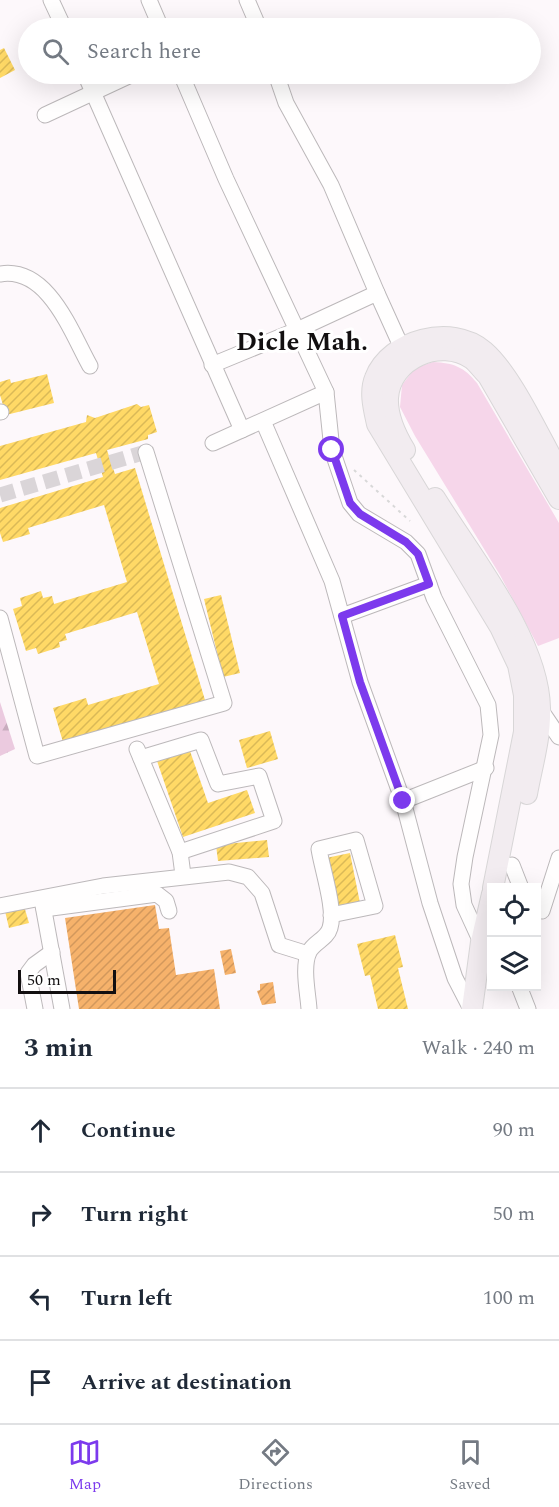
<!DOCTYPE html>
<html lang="en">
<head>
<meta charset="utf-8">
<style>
	:root { --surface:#fff; --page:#f2f2f3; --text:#1f2937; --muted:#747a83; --line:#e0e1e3; --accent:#7c3aed }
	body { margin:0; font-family:Spectral,serif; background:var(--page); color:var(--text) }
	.controls { position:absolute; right:18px; bottom:18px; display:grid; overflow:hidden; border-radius:0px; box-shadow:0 6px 24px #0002 }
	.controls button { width:54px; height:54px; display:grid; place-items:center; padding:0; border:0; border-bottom:2px solid var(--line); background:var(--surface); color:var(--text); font:30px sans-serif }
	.scale { position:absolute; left:18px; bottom:15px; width:98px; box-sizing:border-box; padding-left:6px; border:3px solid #120f10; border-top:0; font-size:16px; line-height:21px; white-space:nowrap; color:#120f10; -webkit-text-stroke:4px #fff; paint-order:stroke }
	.stop { position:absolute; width:18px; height:18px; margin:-14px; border:4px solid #7c3aed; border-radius:50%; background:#fff }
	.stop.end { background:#7c3aed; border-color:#fff; box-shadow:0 2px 6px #0008 }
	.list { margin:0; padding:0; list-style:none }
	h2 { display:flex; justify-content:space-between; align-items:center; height:78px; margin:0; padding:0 24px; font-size:26px }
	h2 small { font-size:20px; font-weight:400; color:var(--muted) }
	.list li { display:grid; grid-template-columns:39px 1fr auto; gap:18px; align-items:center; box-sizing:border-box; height:84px; padding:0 24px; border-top:2px solid var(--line) }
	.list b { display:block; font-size:22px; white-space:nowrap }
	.list em { font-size:20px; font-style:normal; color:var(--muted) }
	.icon { flex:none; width:33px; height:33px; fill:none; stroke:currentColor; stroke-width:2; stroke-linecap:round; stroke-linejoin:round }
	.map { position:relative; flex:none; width:559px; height:1009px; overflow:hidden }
	.search { position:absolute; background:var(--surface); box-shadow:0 6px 24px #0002; left:18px; right:18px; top:18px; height:66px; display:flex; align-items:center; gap:15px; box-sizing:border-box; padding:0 21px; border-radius:33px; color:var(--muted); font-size:22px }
	.sheet { height:414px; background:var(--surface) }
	nav { display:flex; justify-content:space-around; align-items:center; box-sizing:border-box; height:84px; border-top:2px solid var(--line); background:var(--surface); font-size:16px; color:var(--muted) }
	nav a { display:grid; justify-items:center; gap:3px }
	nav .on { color:var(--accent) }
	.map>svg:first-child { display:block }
</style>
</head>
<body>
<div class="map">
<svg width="559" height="1009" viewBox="0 0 559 1009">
	<defs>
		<pattern id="forest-firs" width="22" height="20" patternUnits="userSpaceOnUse" patternTransform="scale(1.5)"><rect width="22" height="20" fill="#ebcadf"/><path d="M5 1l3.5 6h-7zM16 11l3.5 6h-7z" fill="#c8acbe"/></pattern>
		<pattern id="homes-hatch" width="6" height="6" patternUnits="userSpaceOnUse" patternTransform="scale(1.5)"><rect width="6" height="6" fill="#ffd966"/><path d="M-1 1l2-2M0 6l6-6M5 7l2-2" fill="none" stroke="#dab957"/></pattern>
		<pattern id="health-hatch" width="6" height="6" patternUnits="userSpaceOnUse" patternTransform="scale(1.5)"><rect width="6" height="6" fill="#f6b26b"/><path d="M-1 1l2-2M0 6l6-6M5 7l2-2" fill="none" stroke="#d2985c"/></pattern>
	</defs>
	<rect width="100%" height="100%" fill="#fdf8fb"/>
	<path fill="#f6d6ea" d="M 433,362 C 454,363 464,367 477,383 L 559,523 L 559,638 L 538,646 L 500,575 L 415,436 L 400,407 L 402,385 L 415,368 Z"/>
	<polygon fill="url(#forest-firs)" points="0,702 15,749 0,756"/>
	<g fill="url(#homes-hatch)">
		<polygon points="4,48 15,70 0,78 0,50"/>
		<polygon points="47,374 54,403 6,415 0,395 0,382 10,379 11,383"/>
		<polygon points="137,404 141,407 149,405 157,432 148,435 148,439 107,450 115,474 135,468 205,700 63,742 53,708 86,698 88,705 159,684 137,612 65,634 67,640 59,642 60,647 38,654 36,648 26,651 13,609 22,606 20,598 41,591 43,598 52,596 54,604 127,582 104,505 28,528 30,534 3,542 0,533 0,508 103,477 96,453 0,480 0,446 86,422 87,415 95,418"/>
		<polygon points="221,595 240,673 223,677 204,599"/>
		<polygon points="270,731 278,759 247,768 239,740"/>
		<polygon points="190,751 208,803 247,790 255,813 183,837 157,761"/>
		<polygon points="267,840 269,857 218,861 216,845"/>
		<polygon points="350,853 360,903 335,908 326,858"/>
		<polygon points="24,906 29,923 9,928 5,911"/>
		<polygon points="395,935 403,967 398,968 408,1009 378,1009 370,975 365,976 357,944"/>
	</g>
	<g fill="url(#health-hatch)">
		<polygon points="155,905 159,929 169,928 176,975 214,969 220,1009 79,1009 65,918"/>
		<polygon points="231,949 236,973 225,975 220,951"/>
		<polygon points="273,982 276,1003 262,1005 257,991 260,990 260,984"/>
	</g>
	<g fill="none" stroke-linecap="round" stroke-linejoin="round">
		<polyline stroke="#dad5d8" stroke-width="15" stroke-dasharray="15 8" stroke-linecap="butt" points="0,495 146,452"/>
		<defs>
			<g id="minor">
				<polyline points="51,0 64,28"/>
				<polyline points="149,0 161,28"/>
				<polyline points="247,0 259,28"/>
				<polyline points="85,74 242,430"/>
				<polyline points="181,74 226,179 326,392 332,450 350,503 359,514 406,542 418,554 434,598 488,705 491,735 465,857 461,884 464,905 481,942"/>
				<polyline points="276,74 286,103 331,185 377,293"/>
				<polyline points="45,115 133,74"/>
				<path d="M 0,274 C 48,266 71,332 90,366"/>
				<polyline points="212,365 297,330 377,293 401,346"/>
				<polyline points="0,412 1,412"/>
				<polyline points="263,421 332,581 360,682 403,801 430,903 455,978 471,1009"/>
				<polyline points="213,443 326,392"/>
				<polyline points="342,616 429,584"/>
				<polyline points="0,618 37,756 224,703 146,452"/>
				<polyline points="540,709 559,737"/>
				<polyline points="137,749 180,852 183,875"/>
				<polyline points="141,758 201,740 218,784 259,776 274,821 180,852"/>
				<polyline points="403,801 486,768"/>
				<polyline points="512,865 521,888"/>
				<polyline points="42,900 62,1009"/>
				<polyline points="0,906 103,886 229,872 248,877 262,893 279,945 308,954"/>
				<polyline points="44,909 157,894 166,901 169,911"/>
				<polyline points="542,911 559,858"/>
				<polyline points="519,986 528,1009"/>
				<polyline points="35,1009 28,973 34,965 52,952"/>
				<path d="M 309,1009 C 308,993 302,967 309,952 C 314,942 327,939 330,928 C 336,910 322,869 319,849 L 356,840 L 375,906 L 331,915"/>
			</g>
			<g id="major">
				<path d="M 405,450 C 396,435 387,417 388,398 C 390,359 440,337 472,359 C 477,363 483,371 488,376 L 559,499"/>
				<path d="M 435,498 C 471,556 539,640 540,708 C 541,737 532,766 527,794"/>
				<path d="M 493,888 L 524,732 L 524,695 L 518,665 L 500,627 L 377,424 C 374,410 369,392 375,378 C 389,340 452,323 484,351 C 512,375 540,438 559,471"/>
				<polyline points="472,1009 481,942 492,894"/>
			</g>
		</defs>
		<use href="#minor" stroke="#bcb8ba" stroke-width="17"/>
		<use href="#major" stroke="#d8d6d7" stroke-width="22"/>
		<polyline stroke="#d8d8d8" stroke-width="2" stroke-dasharray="3 4.5" stroke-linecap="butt" points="354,470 410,521"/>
		<use href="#minor" stroke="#fffefe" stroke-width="15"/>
		<use href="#major" stroke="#f2ecf0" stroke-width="20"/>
	</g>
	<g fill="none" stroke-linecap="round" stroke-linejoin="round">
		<polyline stroke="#7c3aed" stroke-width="8" points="332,450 350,503 360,514 406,542 418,554 429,584 342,616 360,682 403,801"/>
	</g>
	<g text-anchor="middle" stroke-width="6" stroke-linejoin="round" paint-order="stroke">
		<g font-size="26" font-weight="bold" fill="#120f10" stroke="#fff">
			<text x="302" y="350">Dicle Mah.</text>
		</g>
	</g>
</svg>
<div class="controls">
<button><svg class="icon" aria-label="locate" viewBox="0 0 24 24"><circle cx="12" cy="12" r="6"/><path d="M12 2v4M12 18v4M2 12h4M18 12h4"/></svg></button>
<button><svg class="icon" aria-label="layers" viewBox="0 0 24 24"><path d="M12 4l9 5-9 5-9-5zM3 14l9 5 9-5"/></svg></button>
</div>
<div class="scale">50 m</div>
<div class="stop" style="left:332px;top:450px"></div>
<div class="stop end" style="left:403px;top:801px"></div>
<div class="search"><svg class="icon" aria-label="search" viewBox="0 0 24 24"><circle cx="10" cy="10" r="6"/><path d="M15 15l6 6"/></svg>Search here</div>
</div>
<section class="sheet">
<h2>3 min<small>Walk · 240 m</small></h2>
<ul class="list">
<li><svg class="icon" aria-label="ahead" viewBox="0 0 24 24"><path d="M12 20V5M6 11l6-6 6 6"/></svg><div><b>Continue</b></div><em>90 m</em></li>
<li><svg class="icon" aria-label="right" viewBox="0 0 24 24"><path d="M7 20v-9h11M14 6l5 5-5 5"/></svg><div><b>Turn right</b></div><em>50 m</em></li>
<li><svg class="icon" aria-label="left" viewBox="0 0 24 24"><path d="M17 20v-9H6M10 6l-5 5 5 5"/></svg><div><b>Turn left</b></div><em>100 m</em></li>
<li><svg class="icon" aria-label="arrive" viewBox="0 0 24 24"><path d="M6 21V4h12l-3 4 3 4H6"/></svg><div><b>Arrive at destination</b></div></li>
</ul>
</section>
<nav>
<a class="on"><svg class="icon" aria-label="map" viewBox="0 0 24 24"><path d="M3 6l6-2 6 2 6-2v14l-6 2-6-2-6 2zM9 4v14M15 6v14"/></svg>Map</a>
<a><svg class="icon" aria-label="directions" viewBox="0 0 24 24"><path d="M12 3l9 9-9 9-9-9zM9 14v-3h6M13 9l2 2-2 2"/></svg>Directions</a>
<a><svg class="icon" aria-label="saved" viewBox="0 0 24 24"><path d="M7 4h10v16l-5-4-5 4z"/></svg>Saved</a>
</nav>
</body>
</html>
